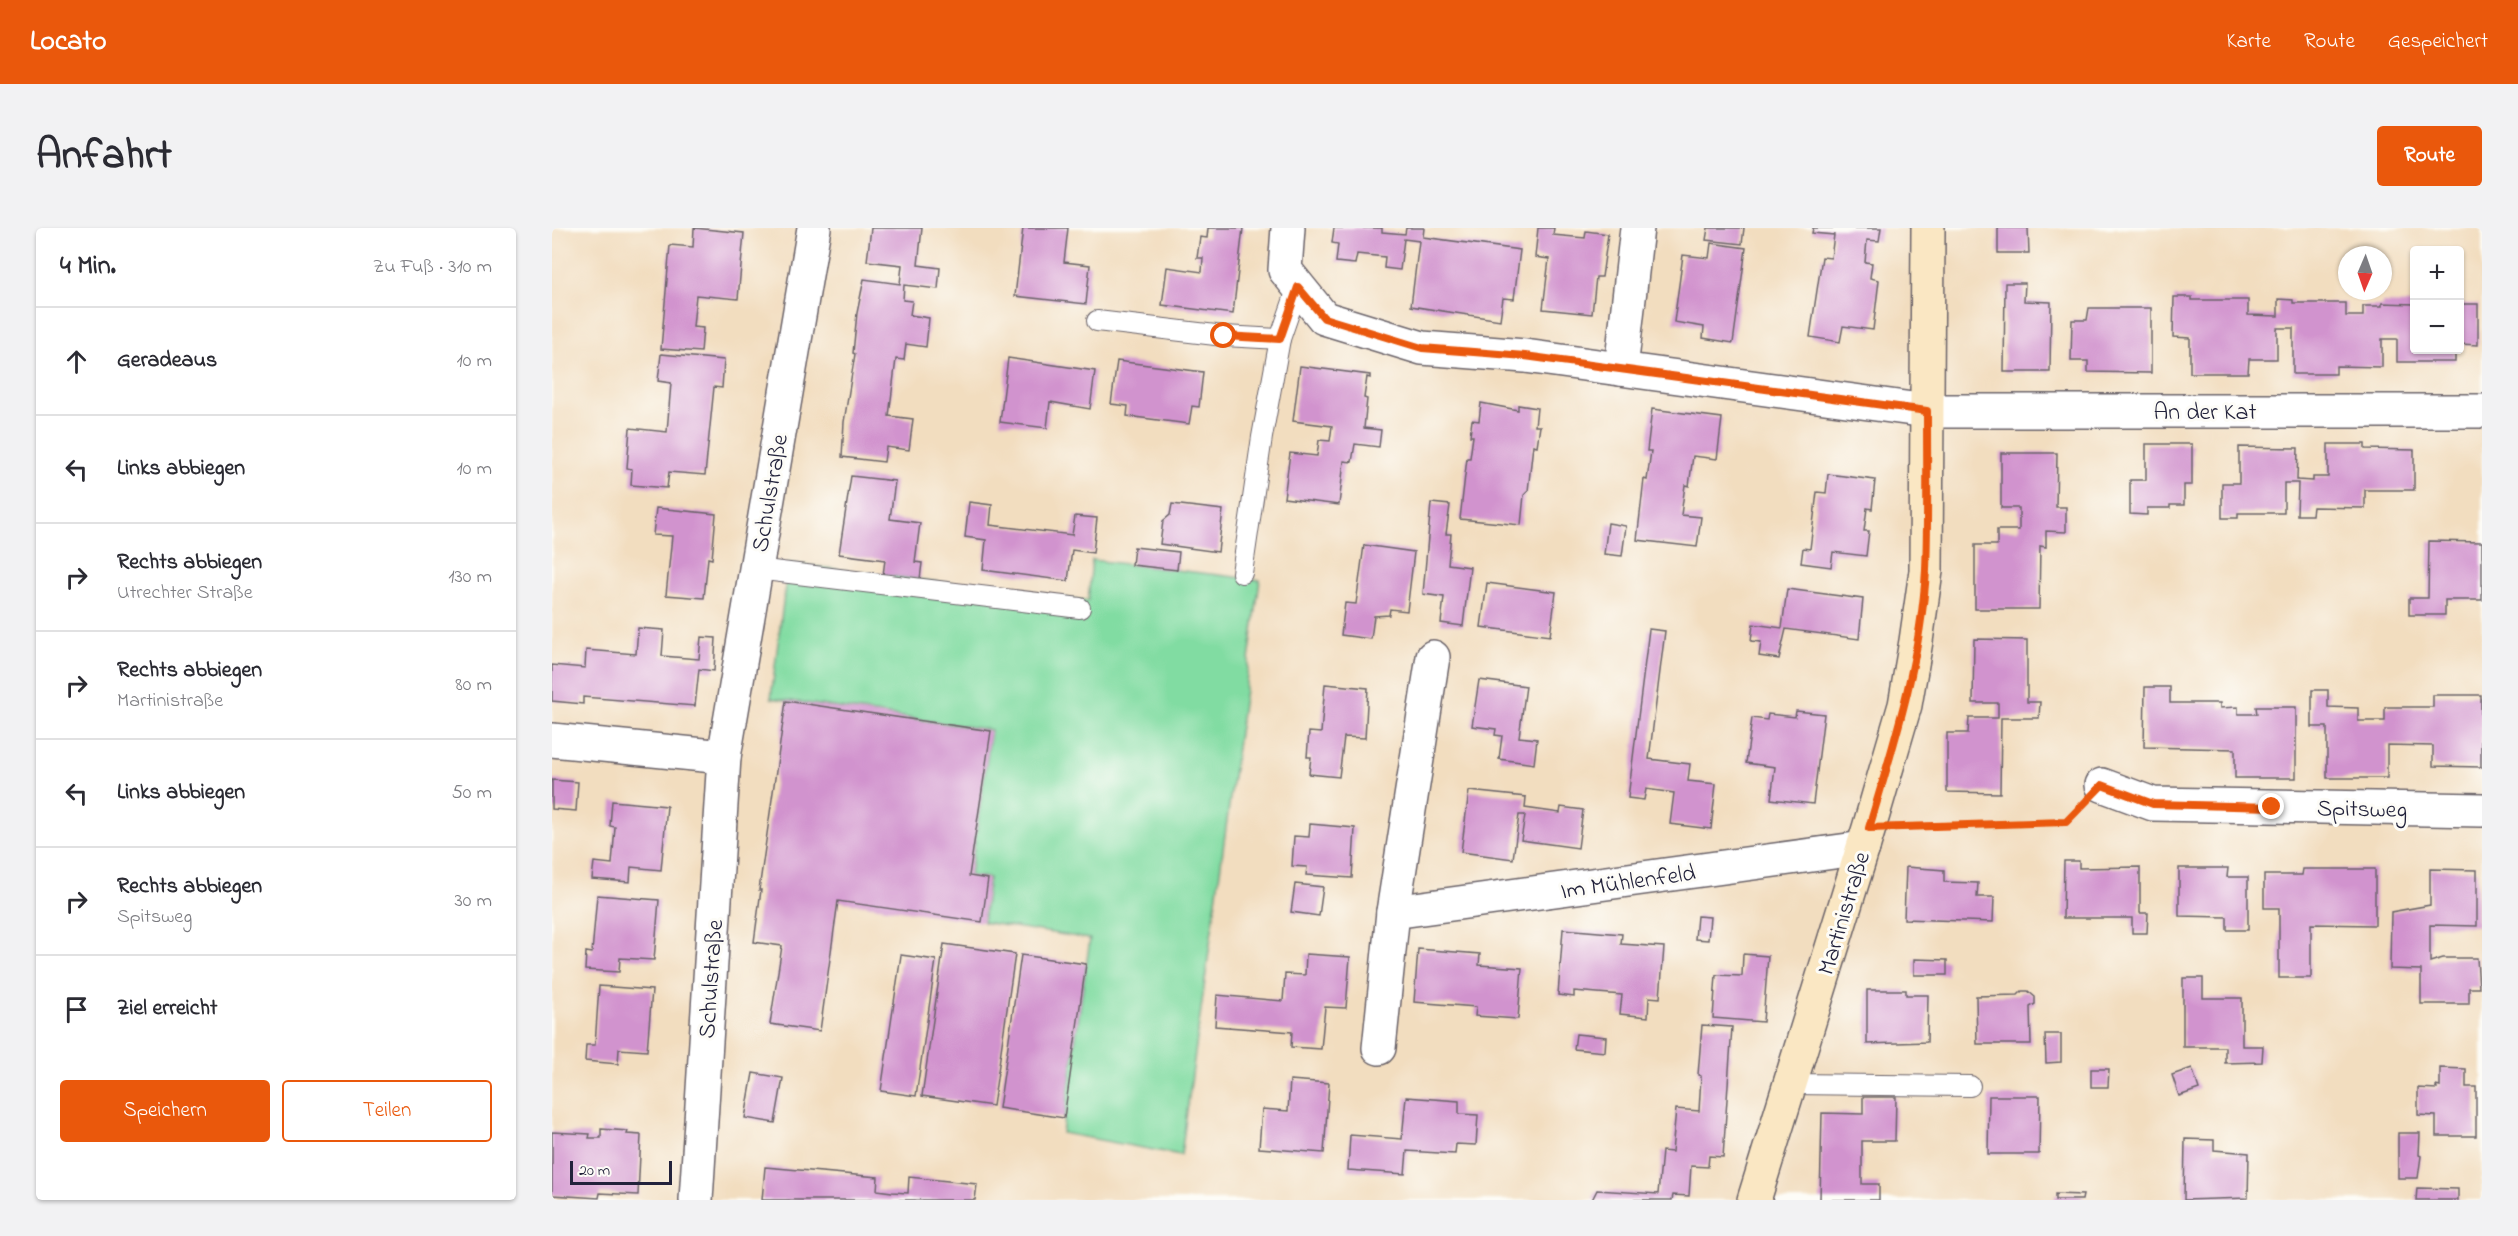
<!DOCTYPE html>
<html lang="de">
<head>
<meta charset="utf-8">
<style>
	:root { --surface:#fff; --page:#f2f2f3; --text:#2b2b33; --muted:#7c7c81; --line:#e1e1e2; --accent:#ea580c }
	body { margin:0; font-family:"Indie Flower",sans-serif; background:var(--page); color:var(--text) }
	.controls { position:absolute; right:18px; top:18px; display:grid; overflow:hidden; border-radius:6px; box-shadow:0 2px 4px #0004 }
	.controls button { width:54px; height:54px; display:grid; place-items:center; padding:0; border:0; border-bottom:2px solid var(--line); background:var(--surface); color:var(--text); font:30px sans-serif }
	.compass { position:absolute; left:1786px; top:18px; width:54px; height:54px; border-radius:50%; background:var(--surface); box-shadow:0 2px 4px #0004; rotate:182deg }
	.scale { position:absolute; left:18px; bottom:15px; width:102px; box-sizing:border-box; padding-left:6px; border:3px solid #22223b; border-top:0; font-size:16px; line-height:21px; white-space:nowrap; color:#22223b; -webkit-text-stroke:4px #fdfcf7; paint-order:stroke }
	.stop { position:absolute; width:18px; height:18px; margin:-14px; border:4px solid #ea580c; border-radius:50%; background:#fff }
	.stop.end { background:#ea580c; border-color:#fff; box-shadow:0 2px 6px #0008 }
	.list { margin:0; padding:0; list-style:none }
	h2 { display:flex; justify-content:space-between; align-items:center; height:78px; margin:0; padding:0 24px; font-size:26px }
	h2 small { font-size:20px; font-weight:400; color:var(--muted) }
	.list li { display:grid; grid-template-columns:39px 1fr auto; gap:18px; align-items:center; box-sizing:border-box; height:108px; padding:0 24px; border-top:2px solid var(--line) }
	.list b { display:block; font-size:22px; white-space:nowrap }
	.list p { margin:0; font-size:20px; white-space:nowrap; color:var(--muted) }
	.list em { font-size:20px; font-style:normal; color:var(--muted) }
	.actions { display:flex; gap:12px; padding:18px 24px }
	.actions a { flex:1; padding:14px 0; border:2px solid var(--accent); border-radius:6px; text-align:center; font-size:21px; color:var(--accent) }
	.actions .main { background:var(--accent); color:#fff }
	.icon { flex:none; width:33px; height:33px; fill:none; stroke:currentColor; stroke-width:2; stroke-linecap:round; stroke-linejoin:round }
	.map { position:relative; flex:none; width:1930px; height:972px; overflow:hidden; border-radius:6px }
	header { display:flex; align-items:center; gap:36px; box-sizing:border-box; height:84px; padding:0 30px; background:var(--accent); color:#fff }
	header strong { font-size:28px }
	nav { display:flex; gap:33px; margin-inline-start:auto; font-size:21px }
	.intro { display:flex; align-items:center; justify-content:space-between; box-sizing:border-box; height:144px; padding:0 36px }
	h1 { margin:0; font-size:42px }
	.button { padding:15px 27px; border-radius:6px; background:var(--accent); color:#fff; font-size:21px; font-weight:700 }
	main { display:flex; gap:36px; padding:0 36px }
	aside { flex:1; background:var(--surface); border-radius:6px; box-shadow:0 2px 4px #0004 }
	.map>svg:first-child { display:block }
</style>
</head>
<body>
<header>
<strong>Locato</strong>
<nav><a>Karte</a><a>Route</a><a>Gespeichert</a></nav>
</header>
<div class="intro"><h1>Anfahrt</h1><a class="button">Route</a></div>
<main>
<aside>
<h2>4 Min.<small>Zu Fuß · 310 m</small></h2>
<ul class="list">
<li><svg class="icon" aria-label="ahead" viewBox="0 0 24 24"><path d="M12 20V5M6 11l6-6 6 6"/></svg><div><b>Geradeaus</b></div><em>10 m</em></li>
<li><svg class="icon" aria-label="left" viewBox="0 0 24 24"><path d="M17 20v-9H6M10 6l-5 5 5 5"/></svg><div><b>Links abbiegen</b></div><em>10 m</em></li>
<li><svg class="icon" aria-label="right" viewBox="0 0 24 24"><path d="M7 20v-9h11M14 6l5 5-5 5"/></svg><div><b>Rechts abbiegen</b><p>Utrechter Straße</p></div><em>130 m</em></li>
<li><svg class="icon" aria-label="right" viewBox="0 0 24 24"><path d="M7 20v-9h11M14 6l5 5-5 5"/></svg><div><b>Rechts abbiegen</b><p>Martinistraße</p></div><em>80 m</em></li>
<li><svg class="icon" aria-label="left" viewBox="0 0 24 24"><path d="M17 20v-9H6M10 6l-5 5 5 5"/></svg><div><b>Links abbiegen</b></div><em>50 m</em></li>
<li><svg class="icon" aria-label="right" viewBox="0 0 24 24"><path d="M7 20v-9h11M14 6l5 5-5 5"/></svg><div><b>Rechts abbiegen</b><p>Spitsweg</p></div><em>30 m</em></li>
<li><svg class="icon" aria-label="arrive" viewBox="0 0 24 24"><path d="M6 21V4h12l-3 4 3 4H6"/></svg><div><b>Ziel erreicht</b></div></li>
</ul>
<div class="actions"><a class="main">Speichern</a><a>Teilen</a></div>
</aside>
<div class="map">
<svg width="1930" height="972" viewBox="0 0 1930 972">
	<rect width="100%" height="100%" fill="#fdfcf7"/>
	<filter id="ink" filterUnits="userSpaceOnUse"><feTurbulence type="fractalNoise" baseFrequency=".0167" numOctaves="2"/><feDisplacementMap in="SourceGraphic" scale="12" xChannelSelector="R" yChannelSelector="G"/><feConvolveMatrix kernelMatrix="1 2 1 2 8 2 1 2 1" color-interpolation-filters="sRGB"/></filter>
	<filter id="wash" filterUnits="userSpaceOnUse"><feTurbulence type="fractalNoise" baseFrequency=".008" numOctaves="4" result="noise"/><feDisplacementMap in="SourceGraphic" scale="24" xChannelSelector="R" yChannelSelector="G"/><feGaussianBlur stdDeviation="1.35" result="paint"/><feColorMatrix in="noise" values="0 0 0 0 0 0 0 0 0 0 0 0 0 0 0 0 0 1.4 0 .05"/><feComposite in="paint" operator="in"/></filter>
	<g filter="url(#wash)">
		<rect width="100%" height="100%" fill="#f2ddbf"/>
		<polygon fill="#81dca2" stroke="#527f6e" stroke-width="1.5" points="540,332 708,352 629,927 510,905 538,711 431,694 437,650 418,648 439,502 219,470 236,335 536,373"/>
		<g id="blocks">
			<g fill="#d193ce">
				<polygon points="142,0 192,5 186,71 144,67 141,99 151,100 149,124 109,121 118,17 141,19"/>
				<polygon points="319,0 370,0 366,37 388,40 386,61 352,57 351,72 360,73 358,87 377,90 374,119 354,116 352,132 344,131 337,188 361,191 357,222 334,219 332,234 290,229 292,194 303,126 301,125 305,85 312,51 348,56 350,37 315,33"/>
				<polygon points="471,0 516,0 512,34 538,37 534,76 463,68"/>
				<polygon points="656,0 691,0 681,86 610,77 615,39 650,44 651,30 645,30 648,9 655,10"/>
				<polygon points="782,0 830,0 830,4 853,6 854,0 872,0 871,9 968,22 962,71 951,70 948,92 859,78 867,13 852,11 848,42 832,40 833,29 805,26 803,36 784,34 786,16 780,15"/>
				<polygon points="986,0 1002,0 1001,7 1033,10 1034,3 1056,6 1050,49 1044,49 1040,86 991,81 997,31 983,29"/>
				<polygon points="1156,0 1192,0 1190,16 1154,12"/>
				<polygon points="1261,0 1329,0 1327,13 1315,12 1313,34 1320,35 1318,50 1327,52 1321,102 1291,98 1288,114 1258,109 1270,29 1279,30 1282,7 1260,5"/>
				<polygon points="1446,0 1476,0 1477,25 1446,25"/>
				<polygon points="1159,15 1194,20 1181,115 1151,110 1152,99 1122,94 1131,27 1157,30"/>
				<polygon points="1453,55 1473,55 1472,73 1499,74 1498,144 1452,144"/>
				<polygon points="1622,69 1640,69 1640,72 1696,72 1696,87 1726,88 1726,71 1741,72 1741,75 1794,75 1794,88 1811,88 1811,78 1830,78 1830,75 1862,76 1862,122 1903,122 1903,134 1845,134 1845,111 1830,111 1830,139 1784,138 1784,146 1741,146 1741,100 1725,100 1725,131 1697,131 1696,145 1638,145 1638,110 1621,109"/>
				<polygon points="1908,76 1926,76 1926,117 1908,116"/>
				<polygon points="1537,80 1599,80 1599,145 1536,144 1536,133 1519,133 1520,92 1535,92"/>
				<polygon points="109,126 172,132 170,160 162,159 153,247 117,244 115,260 79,257 80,241 75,240 78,200 115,204 119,155 106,153"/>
				<polygon points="456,130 543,143 538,181 498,174 495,200 448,194"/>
				<polygon points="565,133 651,144 647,179 640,178 637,196 575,188 576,178 559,176"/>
				<polygon points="748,138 818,147 818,150 815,149 812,170 815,171 812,200 829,202 827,219 803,216 800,234 792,233 787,277 732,270 738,225 765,228 767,212 778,213 780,198 741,193"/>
				<polygon points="929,175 966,182 966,177 985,180 983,198 988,198 985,218 981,217 976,263 972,267 969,297 908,291 915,230 918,230 921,208 918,208 920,192 927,193"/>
				<polygon points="1100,181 1170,190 1165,231 1141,228 1137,258 1133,257 1129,287 1149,289 1145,319 1085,312 1092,251 1095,252 1099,223 1095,223"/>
				<polygon points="1594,216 1640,216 1640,257 1632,257 1632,277 1618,277 1618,280 1595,280 1595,287 1578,286 1578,252 1594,252"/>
				<polygon points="1776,216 1813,216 1813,221 1862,222 1862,262 1813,262 1813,280 1761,279 1760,287 1745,287 1746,255 1732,255 1732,285 1686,285 1686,290 1670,290 1670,255 1687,255 1687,219 1746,220 1745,252 1761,253 1761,249 1776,249"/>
				<polygon points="1449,225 1505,225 1504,279 1514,279 1514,304 1494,303 1494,319 1488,318 1487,381 1423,381 1423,317 1445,317 1445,302 1467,302 1467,280 1449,280"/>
				<polygon points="1276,246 1323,252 1320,281 1315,280 1312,303 1317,303 1314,328 1281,324 1279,339 1249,335 1251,320 1258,321 1265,264 1274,265"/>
				<polygon points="299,248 343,253 338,291 368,295 363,334 370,335 368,351 331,347 333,332 287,326"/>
				<polygon points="417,274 440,277 438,297 520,307 523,288 545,290 541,325 520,322 516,353 431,342 434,312 413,309"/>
				<polygon points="879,275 898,277 894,306 899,306 896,336 918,339 911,398 889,395 892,369 871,366"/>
				<polygon points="620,276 671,282 666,324 608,316 611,293 618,287"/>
				<polygon points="104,280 164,286 160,331 156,330 152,370 114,367 120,308 101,307"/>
				<polygon points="1056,295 1074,298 1070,328 1052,326"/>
				<polygon points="1877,313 1930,314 1930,372 1893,372 1893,387 1857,387 1857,370 1876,370"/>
				<polygon points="812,317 862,324 855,383 838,381 837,387 822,388 819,411 789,407 793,375 804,376"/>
				<polygon points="582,319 627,324 625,342 580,337"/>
				<polygon points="935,355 1004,364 998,408 929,399"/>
				<polygon points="1235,361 1311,371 1307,411 1234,401 1227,431 1207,428 1209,414 1199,413 1201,396 1230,400"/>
				<polygon points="86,400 112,402 110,428 147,431 149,409 164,410 162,443 147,441 143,478 31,469 31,476 0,473 0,437 33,440 34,422 84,426"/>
				<polygon points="1097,401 1113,403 1097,531 1138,536 1136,553 1164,556 1159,601 1118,596 1122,565 1094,561 1092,572 1076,570"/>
				<polygon points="1422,411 1475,412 1475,474 1488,474 1487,490 1449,490 1448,565 1395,564 1395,505 1416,505 1417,490 1446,490 1446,475 1421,475"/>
				<polygon points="927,452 974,458 967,509 985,511 982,536 947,531 950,508 943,507 944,501 920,498"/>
				<polygon points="773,456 816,460 813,510 792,509 787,549 757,546 759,529 755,529 757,504 769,505"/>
				<polygon points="1593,459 1618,459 1618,475 1668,475 1668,480 1686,479 1686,486 1705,486 1704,479 1744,479 1744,550 1683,550 1683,521 1592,519"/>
				<polygon points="1760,462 1776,462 1776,479 1806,480 1806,493 1833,493 1833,479 1881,479 1881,467 1929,467 1929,539 1881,538 1881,518 1835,517 1835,550 1775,550 1775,499 1760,499"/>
				<polygon points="234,473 439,503 417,648 436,651 430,694 286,673 268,803 218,796 230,718 202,714 209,662 207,662"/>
				<polygon points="1244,483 1272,486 1261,576 1219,571 1223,539 1194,535 1200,490 1215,492 1216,486 1243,489"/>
				<polygon points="0,552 26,554 24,583 0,581"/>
				<polygon points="917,563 974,569 973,580 1008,585 1009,579 1031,582 1026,620 969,612 973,587 967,587 961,631 909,624"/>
				<polygon points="60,573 115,578 109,642 79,639 78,654 40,651 42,634 60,636 63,599 58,598"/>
				<polygon points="758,596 803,600 800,650 754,647 755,639 740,638 742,608 757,609"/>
				<polygon points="1512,633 1527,633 1527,640 1588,639 1588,685 1596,685 1595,705 1580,705 1580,690 1511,690"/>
				<polygon points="1354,639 1392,642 1392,654 1426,655 1425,669 1442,669 1441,694 1352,691"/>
				<polygon points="1627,640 1676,640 1675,649 1696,649 1696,702 1675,702 1675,689 1627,688"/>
				<polygon points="1751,641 1823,641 1823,697 1759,696 1759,750 1727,750 1727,680 1712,680 1712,647 1750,647"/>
				<polygon points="1878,641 1925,642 1925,698 1878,697 1878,734 1891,730 1925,730 1927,760 1917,760 1917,776 1869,776 1869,742 1838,741 1839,684 1878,677"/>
				<polygon points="743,656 771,659 767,688 739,684"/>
				<polygon points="45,667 107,672 102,732 68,730 67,744 33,742 34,724 40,725"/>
				<polygon points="1145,688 1158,689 1156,712 1143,711"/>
				<polygon points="1011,701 1070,706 1069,716 1112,719 1108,770 1097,769 1096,789 1068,786 1070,767 1022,763 1022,769 1006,767"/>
				<polygon points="392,716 463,726 441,878 370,868"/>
				<polygon points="866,721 928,726 927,737 970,740 966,791 923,788 924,779 862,774"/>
				<polygon points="754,726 798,729 794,780 773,779 769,821 739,819 740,804 663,798 665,767 731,773 733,746 753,747"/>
				<polygon points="1191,726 1216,728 1211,794 1161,790 1164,747 1190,748"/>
				<polygon points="349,727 384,732 364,868 329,863"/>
				<polygon points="469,727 534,736 512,890 447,880"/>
				<polygon points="1362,731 1395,732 1395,747 1362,747"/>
				<polygon points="1631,750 1651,750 1651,770 1690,770 1690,818 1711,818 1710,834 1673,835 1673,819 1631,819"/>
				<polygon points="47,758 100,762 95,823 67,821 66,836 33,833 34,817 43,817"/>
				<polygon points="1315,762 1354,762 1354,767 1376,767 1375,814 1315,816"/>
				<polygon points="1470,763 1476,763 1483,769 1483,776 1478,779 1479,816 1425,816 1424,768 1466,767"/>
				<polygon points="1150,797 1180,799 1171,929 1157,928 1156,939 1139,938 1137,968 1121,967 1120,972 1040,972 1045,962 1106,966 1110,923 1120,924 1124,881 1147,883 1149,848 1146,847"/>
				<polygon points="1024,806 1054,809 1053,824 1022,821"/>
				<polygon points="1493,806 1509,806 1509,834 1494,835"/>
				<polygon points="1640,840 1647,861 1627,868 1620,847"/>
				<polygon points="1888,840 1914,841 1914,859 1924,859 1924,908 1884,908 1884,888 1866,887 1866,860 1885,861 1884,858 1888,859"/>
				<polygon points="1539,841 1557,841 1556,859 1539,859"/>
				<polygon points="201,845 231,850 223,895 193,890"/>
				<polygon points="738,852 777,855 772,925 707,920 710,881 736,883"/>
				<polygon points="1437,868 1488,868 1487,926 1436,926"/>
				<polygon points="854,869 907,873 907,886 926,887 924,917 904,916 903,926 855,923 853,946 796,942 798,907 850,911"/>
				<polygon points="1311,869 1344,869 1343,913 1310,913 1310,956 1327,956 1327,972 1268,972 1270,885 1311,886"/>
				<polygon points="49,901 76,903 75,906 89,907 86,967 48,965 47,970 0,967 0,904 38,906 37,910 49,910"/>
				<polygon points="1846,905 1868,905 1867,927 1869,928 1866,950 1846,950"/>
				<polygon points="1633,911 1662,912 1662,922 1697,925 1696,970 1632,972"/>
				<polygon points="213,939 326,949 325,962 340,964 356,965 357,949 425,956 423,972 210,972"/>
				<polygon points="1865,960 1906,961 1906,972 1864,972"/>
				<polygon points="1503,966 1531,967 1530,972 1503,972"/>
			</g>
		</g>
	</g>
	<g filter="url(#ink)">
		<use href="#blocks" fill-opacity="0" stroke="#6b6369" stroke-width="1.5"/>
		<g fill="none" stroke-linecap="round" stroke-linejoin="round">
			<defs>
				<g id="lane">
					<polyline points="545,93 672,108 728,111"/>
					<polyline points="204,341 528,380"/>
					<polyline points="690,345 710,209 728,111 746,59"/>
					<polyline points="1238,856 1418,858"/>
				</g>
				<g id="street">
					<polyline points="736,0 733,42 772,90 870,120 973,128 1375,183 1930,183"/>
					<polyline points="1069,141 1085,0"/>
					<polyline points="0,512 172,529"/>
					<polyline points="1550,557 1601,576 1930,582"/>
					<polyline points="841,684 1311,620"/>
					<polyline points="827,820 841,684 881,429"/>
					<polyline points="144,972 172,529 262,0"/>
				</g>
				<polyline id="secondary" points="1202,972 1317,600 1353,477 1364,413 1374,343 1376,0"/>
			</defs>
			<use href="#lane" stroke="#6b6369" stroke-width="22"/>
			<use href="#street" stroke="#6b6369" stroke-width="36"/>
			<use href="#secondary" stroke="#6b6369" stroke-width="36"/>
			<polyline stroke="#6b6369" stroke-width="4" stroke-dasharray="1.5 4.5" stroke-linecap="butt" points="1353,599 1514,594 1526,581"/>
			<use href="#lane" stroke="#fff" stroke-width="20"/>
			<use href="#street" stroke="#fff" stroke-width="33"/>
			<use href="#secondary" stroke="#fae7c3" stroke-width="33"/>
		</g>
	</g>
	<g fill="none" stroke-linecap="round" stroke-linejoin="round" filter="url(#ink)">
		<path stroke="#ea580c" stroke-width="8" d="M 672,108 L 728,111 L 746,59 L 772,90 L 870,120 L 973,128 L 1375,183 C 1375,236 1376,289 1374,342 C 1369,431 1342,516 1317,600 L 1514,594 L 1550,557 L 1601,576 L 1720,579"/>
	</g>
	<g text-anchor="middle" stroke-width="6" stroke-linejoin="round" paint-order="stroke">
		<g font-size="24" fill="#22223b" stroke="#fdfcf7">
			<text x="1653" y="191">An der Kat</text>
			<text transform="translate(217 265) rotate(-80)" y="8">Schulstraße</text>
			<text transform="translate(1810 580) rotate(1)" y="8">Spitsweg</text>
			<text transform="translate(1076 653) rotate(-8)" y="8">Im Mühlenfeld</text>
			<text transform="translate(1291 685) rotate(-73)" y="8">Martinistraße</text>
			<text transform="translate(158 751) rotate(-86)" y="8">Schulstraße</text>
		</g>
	</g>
</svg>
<div class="controls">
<button>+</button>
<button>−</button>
</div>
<svg class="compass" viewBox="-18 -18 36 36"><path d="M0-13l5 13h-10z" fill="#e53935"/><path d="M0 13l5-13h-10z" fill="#7c7c81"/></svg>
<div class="scale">20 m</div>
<div class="stop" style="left:672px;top:108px"></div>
<div class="stop end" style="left:1720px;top:579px"></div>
</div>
</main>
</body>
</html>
